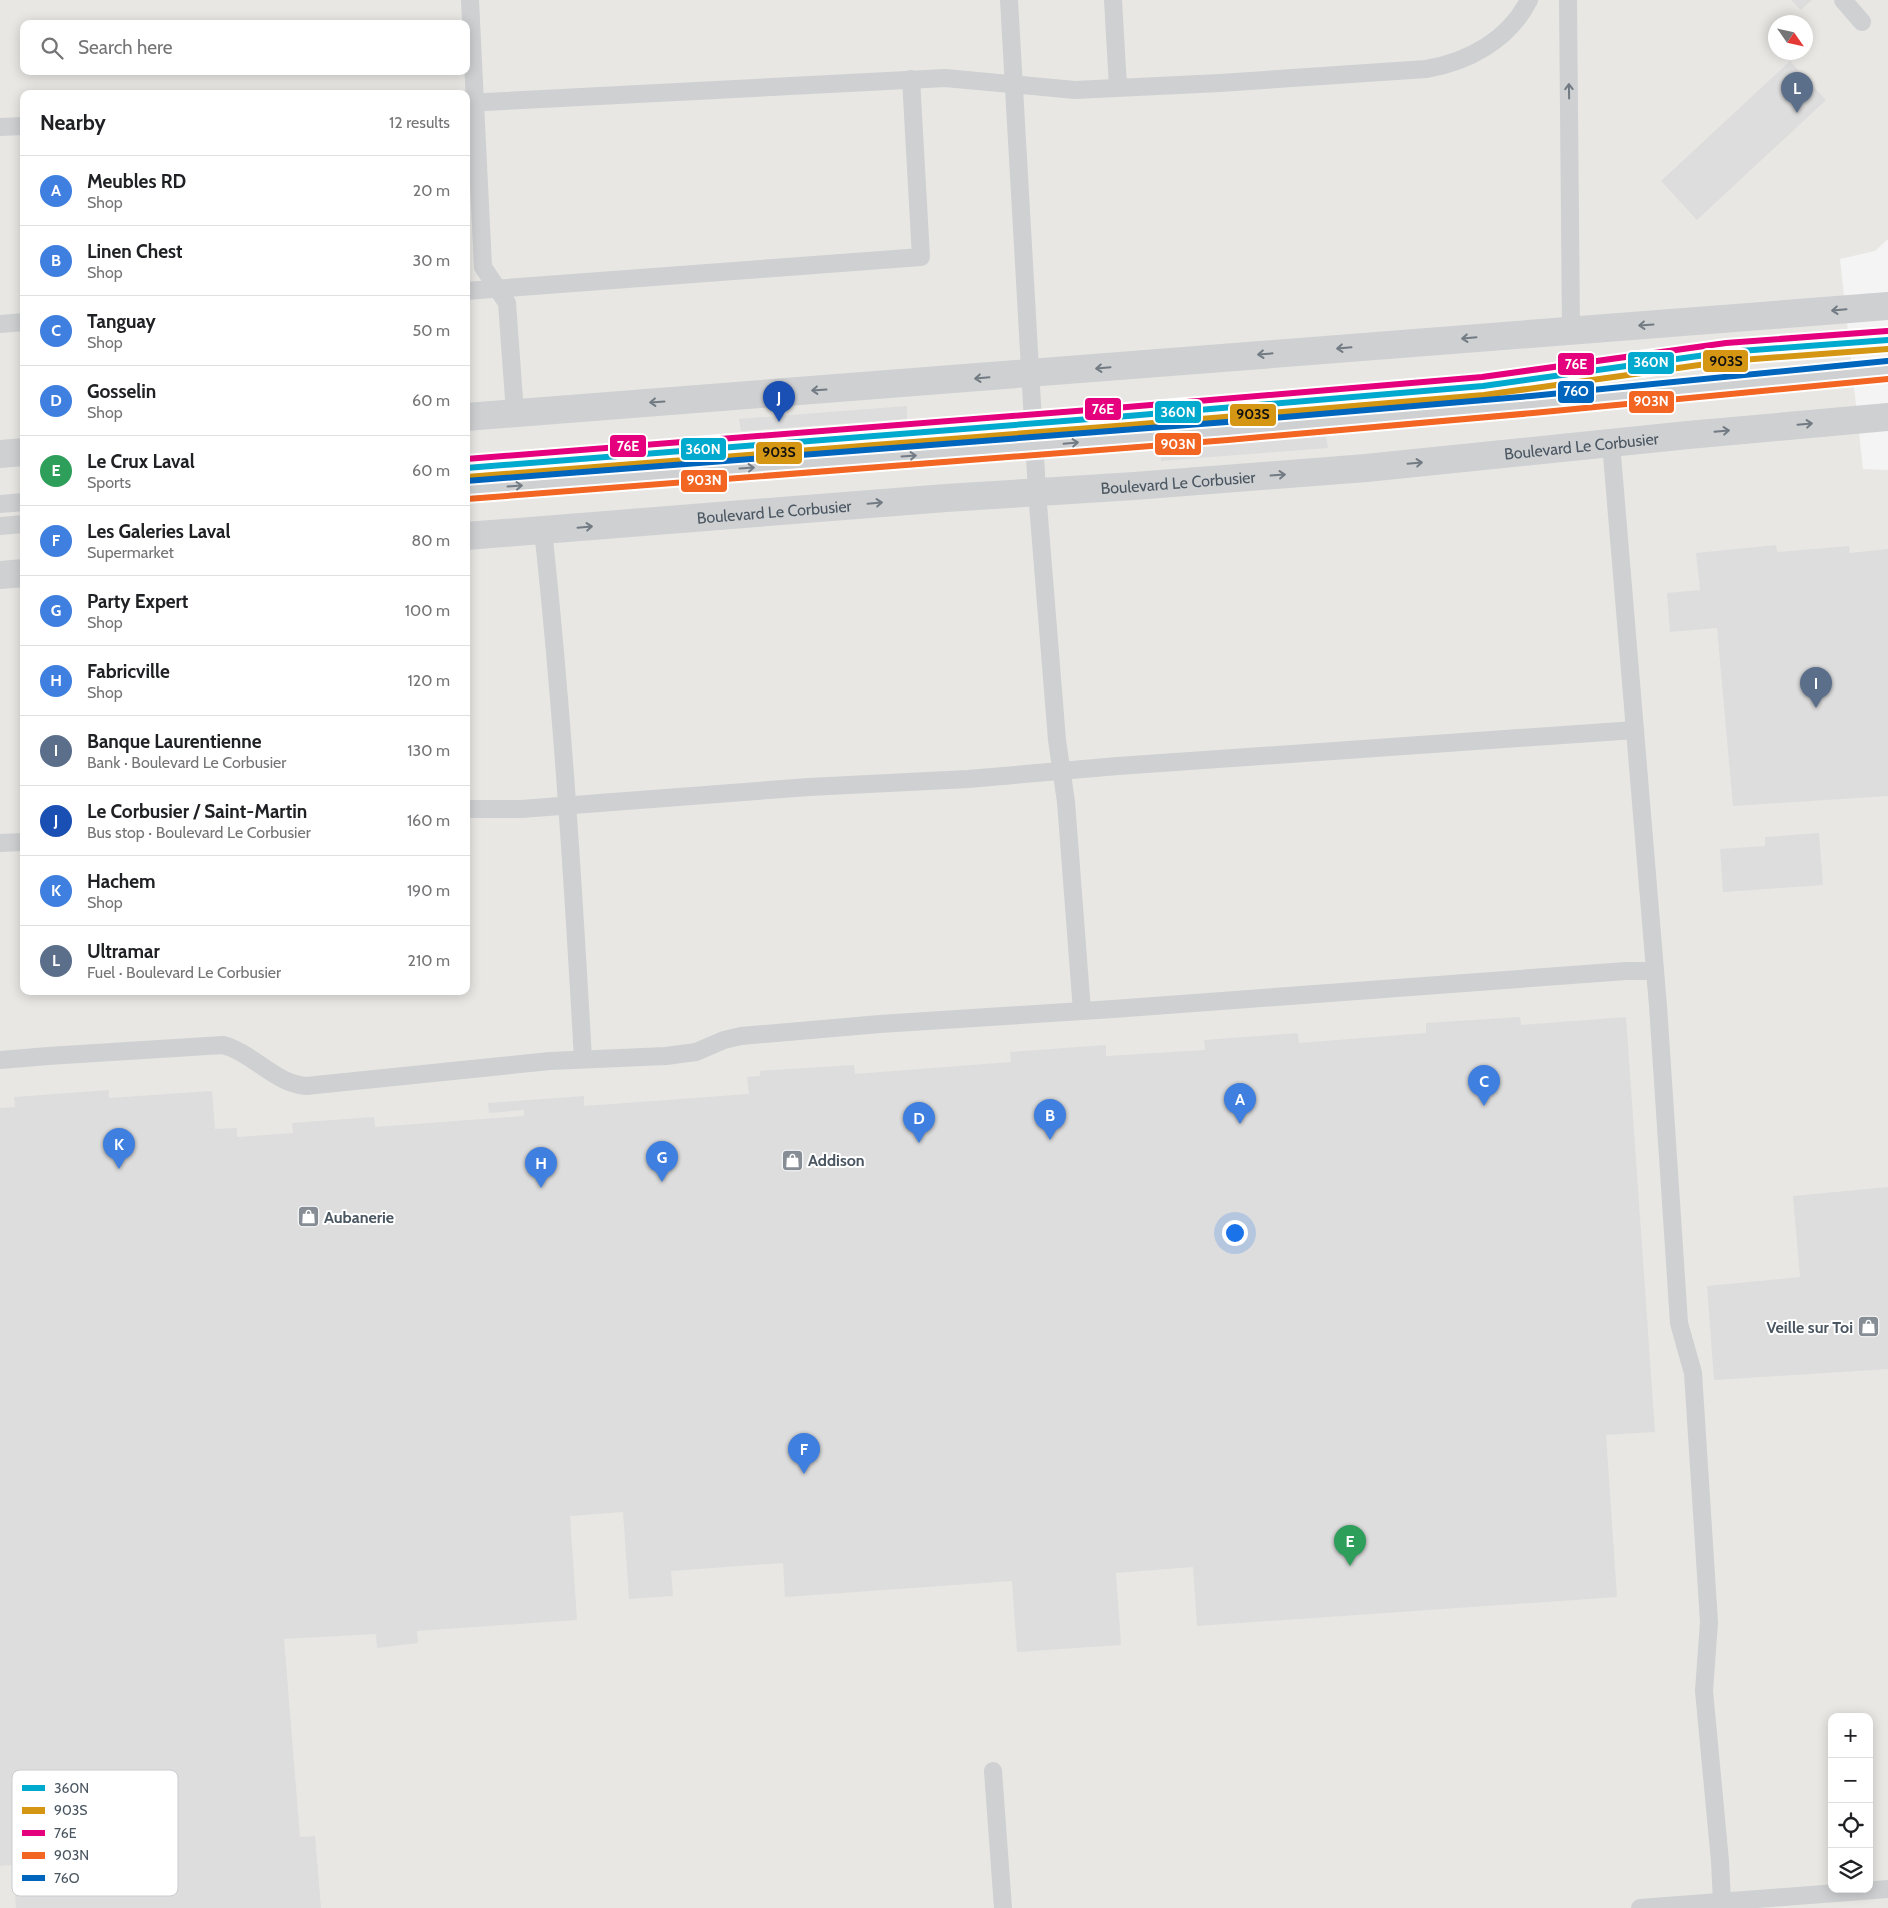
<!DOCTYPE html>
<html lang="en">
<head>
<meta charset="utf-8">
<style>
	:root { --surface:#fff; --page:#f6f6f6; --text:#202124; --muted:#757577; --line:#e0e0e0; --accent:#868d94 }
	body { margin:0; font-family:Cabin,sans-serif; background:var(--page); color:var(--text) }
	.controls { position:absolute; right:15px; bottom:15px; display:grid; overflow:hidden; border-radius:10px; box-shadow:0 2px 12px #0003 }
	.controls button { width:45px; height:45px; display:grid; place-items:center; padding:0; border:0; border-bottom:1px solid var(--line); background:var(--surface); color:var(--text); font:25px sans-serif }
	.compass { position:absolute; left:1768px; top:15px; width:45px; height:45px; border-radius:50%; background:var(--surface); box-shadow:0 2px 12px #0003; rotate:124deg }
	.you { position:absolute; left:1234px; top:1232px; width:18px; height:18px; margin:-12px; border:4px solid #fff; border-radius:50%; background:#1a73e8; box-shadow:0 0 0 8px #1a73e833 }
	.badge { display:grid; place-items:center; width:32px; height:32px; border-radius:50%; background:var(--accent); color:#fff; font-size:16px; font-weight:700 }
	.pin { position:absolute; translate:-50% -41px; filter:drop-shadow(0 1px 2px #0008) }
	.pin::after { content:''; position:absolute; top:26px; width:18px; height:15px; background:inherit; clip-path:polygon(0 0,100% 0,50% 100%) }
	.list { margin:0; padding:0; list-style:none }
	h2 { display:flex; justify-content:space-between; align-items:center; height:65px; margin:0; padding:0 20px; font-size:21px }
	h2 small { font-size:16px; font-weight:400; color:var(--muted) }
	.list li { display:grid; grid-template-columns:32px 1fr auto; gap:15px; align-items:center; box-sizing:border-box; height:70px; padding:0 20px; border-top:1px solid var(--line) }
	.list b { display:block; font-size:19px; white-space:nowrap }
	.list p { margin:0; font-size:16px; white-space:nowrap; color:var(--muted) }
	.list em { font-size:16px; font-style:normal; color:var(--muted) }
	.icon { flex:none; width:28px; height:28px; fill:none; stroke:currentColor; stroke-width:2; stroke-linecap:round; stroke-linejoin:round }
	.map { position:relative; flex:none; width:1888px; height:1908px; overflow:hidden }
	.search { position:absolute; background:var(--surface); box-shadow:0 2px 12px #0003; left:20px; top:20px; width:450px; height:55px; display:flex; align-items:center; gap:12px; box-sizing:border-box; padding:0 18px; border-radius:10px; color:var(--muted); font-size:19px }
	.panel { position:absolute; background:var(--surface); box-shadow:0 2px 12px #0003; left:20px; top:90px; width:450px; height:905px; border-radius:10px }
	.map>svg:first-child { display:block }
</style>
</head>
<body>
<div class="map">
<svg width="1888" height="1908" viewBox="0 0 1888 1908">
	<rect width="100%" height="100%" fill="#f4f4f4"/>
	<path fill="#e8e7e3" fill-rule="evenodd" d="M 0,0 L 1888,0 L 1888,239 L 1875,251 L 1840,259 L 1863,469 L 1888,470 L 1888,1908 L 0,1908 ZM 1776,22 L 1806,22 L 1806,52 L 1776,52 ZM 24,24 L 466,24 L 466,71 L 24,71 ZM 24,94 L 466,94 L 466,991 L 24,991 ZM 1832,1717 L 1869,1717 L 1869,1889 L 1832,1889 Z"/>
	<g fill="#ddddde">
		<polygon points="1791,0 1812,0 1801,10"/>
		<polygon points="1790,61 1826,100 1697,220 1661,181"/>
		<polygon points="907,406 907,419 741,431 739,419"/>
		<polygon points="1326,436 1328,448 1161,461 1160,448"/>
		<polygon points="1776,545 1777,552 1849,546 1850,553 1888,549 1888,796 1733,806 1717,628 1670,632 1667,593 1700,590 1696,553"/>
		<polygon points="1819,833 1823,885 1723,892 1720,849 1765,846 1765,837"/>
		<polygon points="1520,1017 1521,1025 1626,1017 1655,1432 1606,1435 1617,1597 1197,1626 1193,1567 1116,1573 1121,1645 1017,1652 1012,1581 785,1597 783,1563 671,1571 673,1596 629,1599 623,1512 570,1516 577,1620 417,1631 418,1643 377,1648 376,1634 284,1639 300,1837 315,1836 321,1908 16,1908 13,1865 0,1866 0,1108 15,1107 14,1097 109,1090 109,1098 212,1091 215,1129 237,1128 237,1137 293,1133 292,1123 374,1117 375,1127 524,1116 524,1110 489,1113 488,1103 584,1096 584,1106 749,1094 747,1077 760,1076 760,1071 854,1065 855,1074 1011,1062 1010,1052 1106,1045 1106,1056 1205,1050 1204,1040 1298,1033 1299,1043 1426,1033 1426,1023"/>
		<polygon points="1888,1187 1888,1369 1714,1380 1707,1286 1800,1277 1793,1196"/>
	</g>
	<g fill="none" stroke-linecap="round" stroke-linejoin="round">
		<g stroke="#ced0d2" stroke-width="18">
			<polyline points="470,0 483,267 507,303 515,413"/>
			<polyline points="1009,0 1037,492 1057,740 1066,802 1082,1011"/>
			<polyline points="1113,0 1118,87"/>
			<polyline points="1568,0 1571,330"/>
			<polyline points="1843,0 1862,22"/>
			<path d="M 466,103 L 945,78 L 1075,90 L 1220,83 L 1426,69 C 1468,62 1509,40 1529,0"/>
			<polyline points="0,127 24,126"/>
			<polyline points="466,291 921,257 911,79"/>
			<polyline points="0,324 24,322"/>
			<polyline points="1611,443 1658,1006 1679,1323 1693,1373 1709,1622 1704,1691 1720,1861 1722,1902"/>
			<polyline points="466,468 1128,416 1483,386 1727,352 1888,340"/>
			<path d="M 466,490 C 805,464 1143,440 1481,409 C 1617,397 1752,381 1888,370"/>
			<polyline points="0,504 24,502"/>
			<polyline points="0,526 24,524"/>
			<path d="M 543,530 C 562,706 573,882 583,1059"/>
			<polyline points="466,809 521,809 809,787 968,779 1118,766 1635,730"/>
			<polyline points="0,843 24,842"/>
			<path d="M 0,1060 L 48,1056 L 223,1045 C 253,1053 274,1083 306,1086 L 550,1061 L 666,1056 L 696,1052 L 724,1040 L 741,1036 L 880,1024 L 1113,1009 L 1626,971 L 1655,971"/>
			<polyline points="993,1771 1003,1908"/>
			<polyline points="1640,1908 1888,1889"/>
		</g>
		<g stroke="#ced0d2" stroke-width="28">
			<polyline points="466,417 1888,306"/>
			<polyline points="0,454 24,452"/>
			<path id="s1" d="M 466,536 L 946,498 L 1134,486 L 1366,468 L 1688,435 L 1888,417"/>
			<polyline points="0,575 24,573"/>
		</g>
		<defs>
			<polyline id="bus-1" points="466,468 1128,416 1483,386 1727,352 1888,340"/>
			<polyline id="bus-2" points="467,477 1129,425 1484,395 1728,361 1888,349"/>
			<polyline id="bus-3" points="466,459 1127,407 1482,377 1726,343 1887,331"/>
			<polyline id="bus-4" points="467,499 1228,440 1533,413 1888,379"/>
			<polyline id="bus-5" points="466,481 1227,422 1531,396 1887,361"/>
		</defs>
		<use href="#bus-1" stroke="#fff" stroke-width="10"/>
		<use href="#bus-2" stroke="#fff" stroke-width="10"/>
		<use href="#bus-3" stroke="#fff" stroke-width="10"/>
		<use href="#bus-4" stroke="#fff" stroke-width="10"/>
		<use href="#bus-5" stroke="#fff" stroke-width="10"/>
		<use href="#bus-1" stroke="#00a9ce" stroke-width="6"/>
		<use href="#bus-2" stroke="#d49613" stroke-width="6"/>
		<use href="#bus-3" stroke="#e5007d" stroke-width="6"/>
		<use href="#bus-4" stroke="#f26522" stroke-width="6"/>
		<use href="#bus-5" stroke="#0065bd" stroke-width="6"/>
	</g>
	<defs><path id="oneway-shaft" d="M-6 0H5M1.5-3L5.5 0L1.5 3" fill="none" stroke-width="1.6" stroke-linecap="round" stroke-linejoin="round" transform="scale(1.25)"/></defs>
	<g stroke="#727b83">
		<use href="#oneway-shaft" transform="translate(1569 91) rotate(-91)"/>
		<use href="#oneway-shaft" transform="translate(1839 310) rotate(175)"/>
		<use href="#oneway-shaft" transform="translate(1646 325) rotate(176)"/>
		<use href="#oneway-shaft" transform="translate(1469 338) rotate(175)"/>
		<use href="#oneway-shaft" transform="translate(1344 348) rotate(175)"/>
		<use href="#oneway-shaft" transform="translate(1265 354) rotate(175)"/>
		<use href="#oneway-shaft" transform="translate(1103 368) rotate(175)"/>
		<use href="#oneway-shaft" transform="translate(982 378) rotate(175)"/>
		<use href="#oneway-shaft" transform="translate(819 390) rotate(176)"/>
		<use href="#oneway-shaft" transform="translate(657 402) rotate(176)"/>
		<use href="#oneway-shaft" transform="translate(1805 424) rotate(-5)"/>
		<use href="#oneway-shaft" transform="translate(1722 431) rotate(-5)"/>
		<use href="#oneway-shaft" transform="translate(1071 443) rotate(-5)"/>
		<use href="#oneway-shaft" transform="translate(909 456) rotate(-4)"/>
		<use href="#oneway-shaft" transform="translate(1415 463) rotate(-5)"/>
		<use href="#oneway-shaft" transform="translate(747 468) rotate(-4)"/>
		<use href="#oneway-shaft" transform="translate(1278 475) rotate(-4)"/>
		<use href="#oneway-shaft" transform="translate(515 486) rotate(-4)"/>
		<use href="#oneway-shaft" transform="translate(875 503) rotate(-5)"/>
		<use href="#oneway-shaft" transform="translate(585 527) rotate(-5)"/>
	</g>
	<defs>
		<symbol id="shop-square" viewBox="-11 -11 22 22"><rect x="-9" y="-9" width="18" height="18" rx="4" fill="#868d94" stroke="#fff"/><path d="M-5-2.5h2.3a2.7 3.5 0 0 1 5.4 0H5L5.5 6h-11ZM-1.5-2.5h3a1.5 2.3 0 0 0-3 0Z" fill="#fff"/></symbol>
	</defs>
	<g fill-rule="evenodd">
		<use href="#shop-square" x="780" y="1148" width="25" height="25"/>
		<use href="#shop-square" x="296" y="1204" width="25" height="25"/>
		<use href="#shop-square" x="1856" y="1314" width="25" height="25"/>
	</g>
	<g text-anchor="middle" stroke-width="4" stroke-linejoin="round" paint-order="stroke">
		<g font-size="16" fill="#4a5661" stroke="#fff">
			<text dy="6" stroke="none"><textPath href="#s1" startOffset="1119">Boulevard Le Corbusier</textPath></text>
			<text dy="6" stroke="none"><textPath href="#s1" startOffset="714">Boulevard Le Corbusier</textPath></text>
			<text dy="6" stroke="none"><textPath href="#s1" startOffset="309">Boulevard Le Corbusier</textPath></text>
		</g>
		<g font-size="16" font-weight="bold" fill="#4a5661" stroke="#fff" text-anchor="start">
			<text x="808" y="1166">Addison</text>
			<text x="324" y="1223">Aubanerie</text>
			<text x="1853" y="1333" text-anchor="end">Veille sur Toi</text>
		</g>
	</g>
	<rect x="12" y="1770" width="166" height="126" rx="8" fill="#fff" stroke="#c9ccd0" stroke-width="1"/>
	<rect x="22" y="1785" width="23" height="6" fill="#00a9ce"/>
	<rect x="22" y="1807" width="23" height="7" fill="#d49613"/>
	<rect x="22" y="1830" width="23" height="6" fill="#e5007d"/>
	<rect x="22" y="1852" width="23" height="7" fill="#f26522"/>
	<rect x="22" y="1875" width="23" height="6" fill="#0065bd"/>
	<g font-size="14" fill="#4a5661">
		<text x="54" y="1793">360N</text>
		<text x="54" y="1815">903S</text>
		<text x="54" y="1838">76E</text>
		<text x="54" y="1860">903N</text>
		<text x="54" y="1883">76O</text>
	</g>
	<g stroke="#fff" stroke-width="2">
		<rect x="1702" y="349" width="47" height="24" rx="5" fill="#d49613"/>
		<rect x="1627" y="351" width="48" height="24" rx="5" fill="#00a9ce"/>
		<rect x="1557" y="352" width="38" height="24" rx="5" fill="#e5007d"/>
		<rect x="1557" y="380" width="38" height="24" rx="5" fill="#0065bd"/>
		<rect x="1628" y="390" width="47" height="24" rx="5" fill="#f26522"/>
		<rect x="1084" y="397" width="38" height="24" rx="5" fill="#e5007d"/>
		<rect x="1154" y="400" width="48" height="24" rx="5" fill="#00a9ce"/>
		<rect x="1229" y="403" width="48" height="24" rx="5" fill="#d49613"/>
		<rect x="1154" y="432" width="48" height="24" rx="5" fill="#f26522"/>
		<rect x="609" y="434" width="38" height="24" rx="5" fill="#e5007d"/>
		<rect x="680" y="437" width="47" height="24" rx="5" fill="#00a9ce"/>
		<rect x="755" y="441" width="48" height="24" rx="5" fill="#d49613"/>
		<rect x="680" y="469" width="48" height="24" rx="5" fill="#f26522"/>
	</g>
	<g font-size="14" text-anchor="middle" font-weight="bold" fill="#fff">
		<text x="1651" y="367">360N</text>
		<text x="1576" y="369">76E</text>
		<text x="1576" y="396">76O</text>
		<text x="1651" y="406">903N</text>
		<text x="1103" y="414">76E</text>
		<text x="1178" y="417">360N</text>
		<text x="1178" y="449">903N</text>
		<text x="628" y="451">76E</text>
		<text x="703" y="454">360N</text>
		<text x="704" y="485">903N</text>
	</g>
	<g font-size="14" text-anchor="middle" font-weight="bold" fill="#111">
		<text x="1726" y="366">903S</text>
		<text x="1253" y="419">903S</text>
		<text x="779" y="457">903S</text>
	</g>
</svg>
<div class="controls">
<button>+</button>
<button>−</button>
<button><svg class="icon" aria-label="locate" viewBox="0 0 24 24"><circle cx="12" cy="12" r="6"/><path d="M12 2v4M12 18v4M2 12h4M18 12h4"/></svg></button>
<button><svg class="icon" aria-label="layers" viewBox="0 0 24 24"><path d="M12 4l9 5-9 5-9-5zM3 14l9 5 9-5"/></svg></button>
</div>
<svg class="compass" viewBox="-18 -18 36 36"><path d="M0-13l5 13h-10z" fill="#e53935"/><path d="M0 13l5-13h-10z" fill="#757577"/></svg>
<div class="you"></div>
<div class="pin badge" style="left:1240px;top:1124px;background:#3f7fe0">A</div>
<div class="pin badge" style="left:1050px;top:1140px;background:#3f7fe0">B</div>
<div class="pin badge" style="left:1484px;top:1106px;background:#3f7fe0">C</div>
<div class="pin badge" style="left:919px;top:1143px;background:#3f7fe0">D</div>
<div class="pin badge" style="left:1350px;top:1566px;background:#2e9e5b">E</div>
<div class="pin badge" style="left:804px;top:1474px;background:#3f7fe0">F</div>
<div class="pin badge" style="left:662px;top:1182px;background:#3f7fe0">G</div>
<div class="pin badge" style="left:541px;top:1188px;background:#3f7fe0">H</div>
<div class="pin badge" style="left:1816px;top:708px;background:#5c6f8a">I</div>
<div class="pin badge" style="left:779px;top:422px;background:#1a4fb4">J</div>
<div class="pin badge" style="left:119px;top:1169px;background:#3f7fe0">K</div>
<div class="pin badge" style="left:1797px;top:113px;background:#5c6f8a">L</div>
<div class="search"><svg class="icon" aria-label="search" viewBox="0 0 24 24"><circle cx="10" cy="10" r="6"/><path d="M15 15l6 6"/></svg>Search here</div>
<section class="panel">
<h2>Nearby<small>12 results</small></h2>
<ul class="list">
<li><span class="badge" style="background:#3f7fe0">A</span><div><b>Meubles RD</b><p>Shop</p></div><em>20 m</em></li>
<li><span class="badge" style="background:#3f7fe0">B</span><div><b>Linen Chest</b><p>Shop</p></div><em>30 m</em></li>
<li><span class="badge" style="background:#3f7fe0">C</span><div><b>Tanguay</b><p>Shop</p></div><em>50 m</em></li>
<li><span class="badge" style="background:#3f7fe0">D</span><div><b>Gosselin</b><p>Shop</p></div><em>60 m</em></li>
<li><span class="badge" style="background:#2e9e5b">E</span><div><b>Le Crux Laval</b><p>Sports</p></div><em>60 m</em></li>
<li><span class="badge" style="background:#3f7fe0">F</span><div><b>Les Galeries Laval</b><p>Supermarket</p></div><em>80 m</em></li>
<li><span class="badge" style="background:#3f7fe0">G</span><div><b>Party Expert</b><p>Shop</p></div><em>100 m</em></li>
<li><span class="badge" style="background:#3f7fe0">H</span><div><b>Fabricville</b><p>Shop</p></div><em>120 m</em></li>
<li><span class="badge" style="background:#5c6f8a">I</span><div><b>Banque Laurentienne</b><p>Bank · Boulevard Le Corbusier</p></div><em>130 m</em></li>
<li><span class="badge" style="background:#1a4fb4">J</span><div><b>Le Corbusier / Saint-Martin</b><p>Bus stop · Boulevard Le Corbusier</p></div><em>160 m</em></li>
<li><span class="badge" style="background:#3f7fe0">K</span><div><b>Hachem</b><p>Shop</p></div><em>190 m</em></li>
<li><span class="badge" style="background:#5c6f8a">L</span><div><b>Ultramar</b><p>Fuel · Boulevard Le Corbusier</p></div><em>210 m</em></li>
</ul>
</section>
</div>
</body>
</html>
